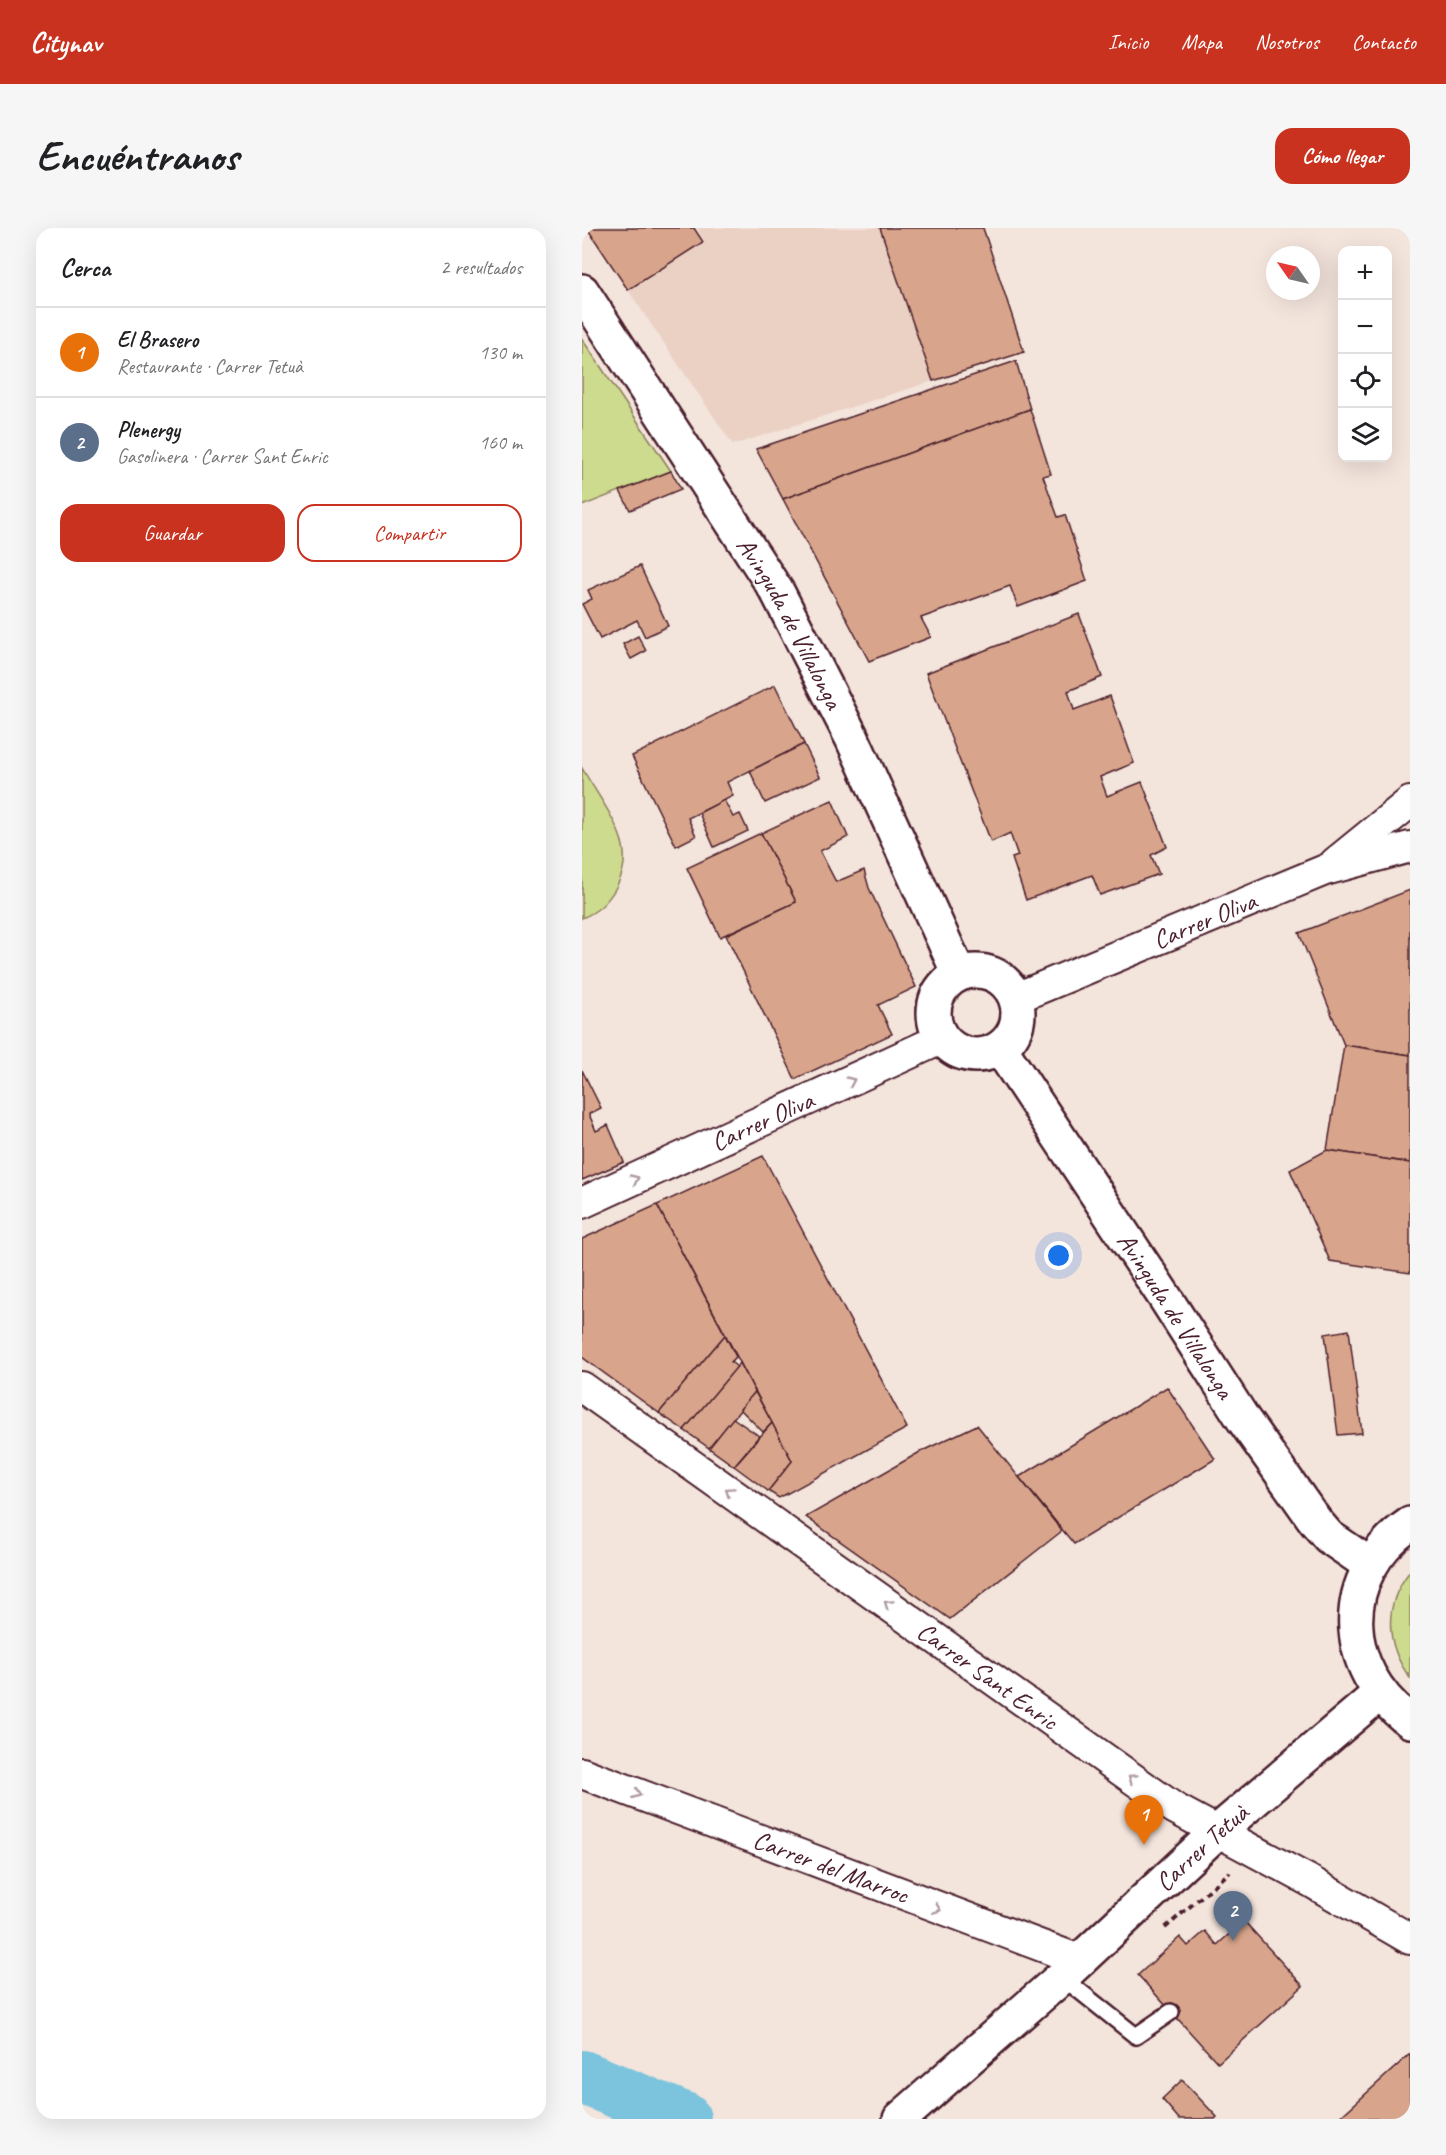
<!DOCTYPE html>
<html lang="es">
<head>
<meta charset="utf-8">
<style>
	:root { --surface:#fff; --page:#f6f6f6; --text:#202124; --muted:#757577; --line:#e0e0e0; --accent:#c8321e }
	body { margin:0; font-family:Caveat,sans-serif; background:var(--page); color:var(--text) }
	.controls { position:absolute; right:18px; top:18px; display:grid; overflow:hidden; border-radius:12px; box-shadow:0 6px 24px #0002 }
	.controls button { width:54px; height:54px; display:grid; place-items:center; padding:0; border:0; border-bottom:2px solid var(--line); background:var(--surface); color:var(--text); font:30px sans-serif }
	.compass { position:absolute; left:684px; top:18px; width:54px; height:54px; border-radius:50%; background:var(--surface); box-shadow:0 6px 24px #0002; rotate:304deg }
	.you { position:absolute; left:477px; top:1028px; width:21px; height:21px; margin:-15px; border:4px solid #fff; border-radius:50%; background:#1a73e8; box-shadow:0 0 0 9px #1a73e833 }
	.badge { display:grid; place-items:center; width:39px; height:39px; border-radius:50%; background:var(--accent); color:#fff; font-size:20px; font-weight:700 }
	.pin { position:absolute; translate:-50% -50px; filter:drop-shadow(0 2px 3px #0008) }
	.pin::after { content:''; position:absolute; top:32px; width:21px; height:18px; background:inherit; clip-path:polygon(0 0,100% 0,50% 100%) }
	.list { margin:0; padding:0; list-style:none }
	h2 { display:flex; justify-content:space-between; align-items:center; height:78px; margin:0; padding:0 24px; font-size:26px }
	h2 small { font-size:20px; font-weight:400; color:var(--muted) }
	.list li { display:grid; grid-template-columns:39px 1fr auto; gap:18px; align-items:center; box-sizing:border-box; height:90px; padding:0 24px; border-top:2px solid var(--line) }
	.list b { display:block; font-size:22px; white-space:nowrap }
	.list p { margin:0; font-size:20px; white-space:nowrap; color:var(--muted) }
	.list em { font-size:20px; font-style:normal; color:var(--muted) }
	.actions { display:flex; gap:12px; padding:18px 24px }
	.actions a { flex:1; padding:14px 0; border:2px solid var(--accent); border-radius:18px; text-align:center; font-size:21px; color:var(--accent) }
	.actions .main { background:var(--accent); color:#fff }
	.icon { flex:none; width:33px; height:33px; fill:none; stroke:currentColor; stroke-width:2; stroke-linecap:round; stroke-linejoin:round }
	.map { position:relative; flex:none; width:828px; height:1891px; overflow:hidden; border-radius:18px }
	header { display:flex; align-items:center; gap:36px; box-sizing:border-box; height:84px; padding:0 30px; background:var(--accent); color:#fff }
	header strong { font-size:28px }
	nav { display:flex; gap:33px; margin-inline-start:auto; font-size:21px }
	.intro { display:flex; align-items:center; justify-content:space-between; box-sizing:border-box; height:144px; padding:0 36px }
	h1 { margin:0; font-size:42px }
	.button { padding:15px 27px; border-radius:18px; background:var(--accent); color:#fff; font-size:21px; font-weight:700 }
	main { display:flex; gap:36px; padding:0 36px }
	aside { flex:1; background:var(--surface); border-radius:18px; box-shadow:0 6px 24px #0002 }
	.map>svg:first-child { display:block }
</style>
</head>
<body>
<header>
<strong>Citynav</strong>
<nav><a>Inicio</a><a>Mapa</a><a>Nosotros</a><a>Contacto</a></nav>
</header>
<div class="intro"><h1>Encuéntranos</h1><a class="button">Cómo llegar</a></div>
<main>
<aside>
<h2>Cerca<small>2 resultados</small></h2>
<ul class="list">
<li><span class="badge" style="background:#e8710a">1</span><div><b>El Brasero</b><p>Restaurante · Carrer Tetuà</p></div><em>130 m</em></li>
<li><span class="badge" style="background:#5c6f8a">2</span><div><b>Plenergy</b><p>Gasolinera · Carrer Sant Enric</p></div><em>160 m</em></li>
</ul>
<div class="actions"><a class="main">Guardar</a><a>Compartir</a></div>
</aside>
<div class="map">
<svg width="828" height="1891" viewBox="0 0 828 1891">
	<rect width="100%" height="100%" fill="#f3e4dc"/>
	<filter id="ink" filterUnits="userSpaceOnUse"><feTurbulence type="fractalNoise" baseFrequency=".0167" numOctaves="2"/><feDisplacementMap in="SourceGraphic" scale="12" xChannelSelector="R" yChannelSelector="G"/><feConvolveMatrix kernelMatrix="1 2 1 2 8 2 1 2 1" color-interpolation-filters="sRGB"/></filter>
	<g filter="url(#ink)">
		<polygon fill="#ebd1c4" points="116,0 298,0 351,153 151,217 46,62 120,14"/>
		<g fill="#cddb8e" stroke="#8c7d5c" stroke-width="1.5">
			<polygon points="0,111 89,243 0,278"/>
			<path d="M 0,540 C 13,563 33,589 40,614 C 49,645 28,679 0,690 Z"/>
			<path d="M 828,1343 L 828,1450 C 803,1416 801,1377 828,1343 Z"/>
		</g>
		<g fill="none" stroke-linecap="round" stroke-linejoin="round">
			<polyline stroke="#7cc4dd" stroke-width="54" points="0,1849 102,1891"/>
		</g>
		<g fill="#d8a58c" stroke="#4a1f2b" stroke-width="1.5">
			<polygon points="5,0 112,0 121,14 46,62"/>
			<polygon points="298,0 401,0 442,124 351,153"/>
			<polygon points="434,133 448,181 201,271 174,221"/>
			<polygon points="448,181 469,246 461,248 476,289 483,287 505,353 436,379 428,358 339,390 349,409 287,433 201,271"/>
			<polygon points="89,243 99,261 48,282 38,263"/>
			<polygon points="58,338 86,398 63,409 55,392 18,411 0,376 10,371 6,362"/>
			<polygon points="497,386 520,449 486,463 492,482 528,468 552,535 518,549 525,568 560,554 585,619 569,627 577,646 518,667 510,647 444,672 430,630 436,628 428,605 409,614 344,445"/>
			<polygon points="56,408 64,423 49,431 41,416"/>
			<polygon points="193,457 222,516 145,554 151,568 106,590 114,608 94,618 50,528"/>
			<polygon points="222,516 238,549 183,575 168,543"/>
			<polygon points="142,572 151,589 158,586 166,603 132,619 117,585"/>
			<polygon points="250,572 266,609 238,623 254,654 282,642 287,660 334,759 296,777 310,806 213,851 144,707 214,674 179,605"/>
			<polygon points="179,605 214,674 138,709 105,640"/>
			<polygon points="828,662 828,827 762,817 717,705"/>
			<polygon points="762,817 828,827 828,935 745,922"/>
			<polygon points="0,842 19,880 7,886 14,903 26,897 42,934 0,952"/>
			<polygon points="745,922 828,935 828,1045 748,1033 708,942"/>
			<polygon points="181,928 325,1200 197,1270 186,1263 210,1233 75,977"/>
			<polygon points="75,977 143,1107 77,1185 0,1129 0,1011"/>
			<polygon points="767,1102 780,1205 756,1207 743,1106"/>
			<polygon points="143,1107 154,1129 149,1134 155,1139 102,1202 77,1185"/>
			<polygon points="158,1135 173,1164 127,1220 102,1202"/>
			<polygon points="585,1159 633,1231 492,1316 437,1249"/>
			<polygon points="173,1164 190,1195 181,1204 158,1181"/>
			<polygon points="151,1190 177,1208 152,1238 127,1220"/>
			<polygon points="190,1195 210,1233 186,1263 152,1238"/>
			<polygon points="395,1197 480,1303 368,1391 224,1289 338,1224"/>
			<polygon points="662,1693 721,1758 636,1835 556,1747 598,1709 606,1718 623,1703 635,1717"/>
			<polygon points="828,1826 828,1891 756,1891"/>
			<polygon points="600,1852 635,1889 633,1891 597,1891 580,1871"/>
		</g>
		<g fill="none" stroke-linecap="round" stroke-linejoin="round">
			<defs>
				<polyline id="lane" points="480,1749 554,1808 589,1784"/>
				<g id="street">
					<polyline points="753,635 828,574"/>
					<path id="s1" d="M 434,770 L 743,642 L 828,619"/>
					<path id="s2" d="M 0,975 L 361,810"/>
					<path id="s3" d="M 0,1159 L 592,1580 L 726,1652 L 828,1711"/>
					<path id="s4" d="M 0,1545 L 497,1732"/>
				</g>
				<g id="secondary">
					<path id="s5" d="M 0,63 L 196,365 L 270,510 L 377,746"/>
					<circle cx="394" cy="785" r="42"/>
					<path id="s6" d="M 418,820 L 582,1068 L 661,1191 L 734,1294 L 747,1309 L 788,1337"/>
					<path d="M 828,1296 C 754,1347 757,1441 828,1493"/>
					<path id="s7" d="M 318,1891 L 480,1749 L 635,1604 L 798,1465"/>
				</g>
			</defs>
			<use href="#lane" stroke="#4a1f2b" stroke-width="20"/>
			<use href="#street" stroke="#4a1f2b" stroke-width="34"/>
			<use href="#secondary" stroke="#4a1f2b" stroke-width="38"/>
			<polyline stroke="#4a1f2b" stroke-width="4" stroke-dasharray="6 4.5" stroke-linecap="butt" points="583,1700 648,1644"/>
			<use href="#lane" stroke="#fff" stroke-width="15"/>
			<use href="#street" stroke="#fff" stroke-width="30"/>
			<use href="#secondary" stroke="#fff" stroke-width="33"/>
		</g>
		<defs><path id="oneway-chevron" d="M-2-3.5L2.5 0L-2 3.5" fill="none" stroke-width="1.6" stroke-linecap="round" stroke-linejoin="round" transform="scale(1.5)"/></defs>
		<g stroke="#ae9aa0">
			<use href="#oneway-chevron" transform="translate(269 853) rotate(-25)"/>
			<use href="#oneway-chevron" transform="translate(53 951) rotate(-25)"/>
			<use href="#oneway-chevron" transform="translate(147 1263) rotate(-145)"/>
			<use href="#oneway-chevron" transform="translate(306 1376) rotate(-145)"/>
			<use href="#oneway-chevron" transform="translate(550 1550) rotate(-145)"/>
			<use href="#oneway-chevron" transform="translate(55 1566) rotate(21)"/>
			<use href="#oneway-chevron" transform="translate(355 1681) rotate(21)"/>
		</g>
	</g>
	<g text-anchor="middle" stroke-width="4.5" stroke-linejoin="round" paint-order="stroke">
		<g font-size="26" fill="#4a1f2b" stroke="#fff">
			<text dy="9" stroke="none"><textPath href="#s5" startOffset="392">Avinguda de Villalonga</textPath></text>
			<text dy="9" stroke="none"><textPath href="#s1" startOffset="204">Carrer Oliva</textPath></text>
			<text dy="9" stroke="none"><textPath href="#s2" startOffset="198">Carrer Oliva</textPath></text>
			<text dy="9" stroke="none"><textPath href="#s6" startOffset="320">Avinguda de Villalonga</textPath></text>
			<text dy="9" stroke="none"><textPath href="#s3" startOffset="498">Carrer Sant Enric</textPath></text>
			<text dy="9" stroke="none"><textPath href="#s7" startOffset="406">Carrer Tetuà</textPath></text>
			<text dy="9" stroke="none"><textPath href="#s4" startOffset="266">Carrer del Marroc</textPath></text>
		</g>
	</g>
</svg>
<div class="controls">
<button>+</button>
<button>−</button>
<button><svg class="icon" aria-label="locate" viewBox="0 0 24 24"><circle cx="12" cy="12" r="6"/><path d="M12 2v4M12 18v4M2 12h4M18 12h4"/></svg></button>
<button><svg class="icon" aria-label="layers" viewBox="0 0 24 24"><path d="M12 4l9 5-9 5-9-5zM3 14l9 5 9-5"/></svg></button>
</div>
<svg class="compass" viewBox="-18 -18 36 36"><path d="M0-13l5 13h-10z" fill="#e53935"/><path d="M0 13l5-13h-10z" fill="#757577"/></svg>
<div class="you"></div>
<div class="pin badge" style="left:562px;top:1617px;background:#e8710a">1</div>
<div class="pin badge" style="left:651px;top:1713px;background:#5c6f8a">2</div>
</div>
</main>
</body>
</html>
